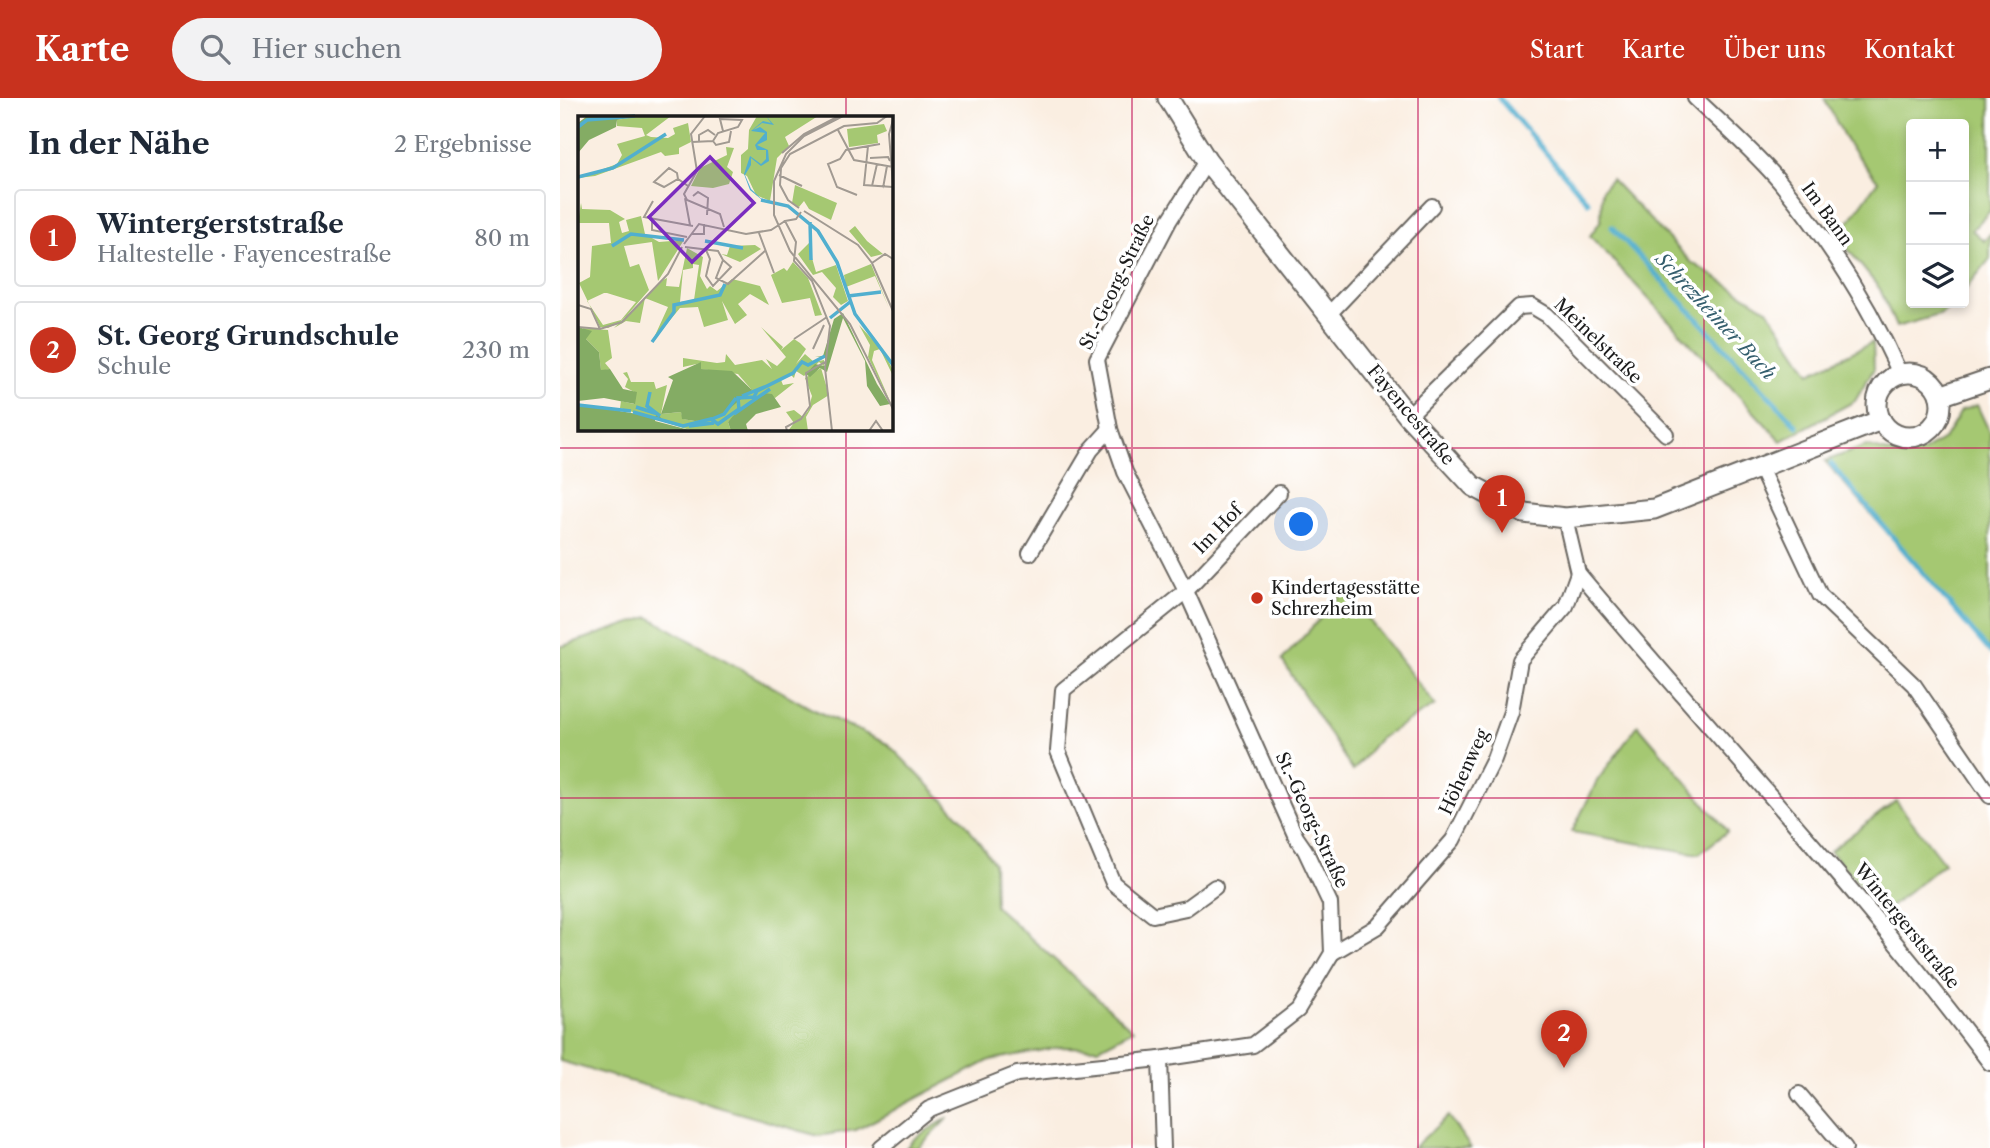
<!DOCTYPE html>
<html lang="de">
<head>
<meta charset="utf-8">
<style>
	:root { --surface:#fff; --page:#f2f2f3; --text:#1f2937; --muted:#747a83; --line:#e0e1e3; --accent:#c8321e }
	body { margin:0; font-family:"Libre Caslon Text",serif; background:var(--page); color:var(--text) }
	.controls { position:absolute; right:21px; top:21px; display:grid; overflow:hidden; border-radius:7px; box-shadow:0 4px 10px #0003 }
	.controls button { width:63px; height:63px; display:grid; place-items:center; padding:0; border:0; border-bottom:2px solid var(--line); background:var(--surface); color:var(--text); font:35px sans-serif }
	.you { position:absolute; left:742px; top:427px; width:24px; height:24px; margin:-18px; border:5px solid #fff; border-radius:50%; background:#1a73e8; box-shadow:0 0 0 10px #1a73e833 }
	.badge { display:grid; place-items:center; width:46px; height:46px; border-radius:50%; background:var(--accent); color:#fff; font-size:23px; font-weight:700 }
	.pin { position:absolute; translate:-50% -58px; filter:drop-shadow(0 2px 4px #0008) }
	.pin::after { content:''; position:absolute; top:37px; width:24px; height:21px; background:inherit; clip-path:polygon(0 0,100% 0,50% 100%) }
	.list { margin:0; padding:0; list-style:none }
	h2 { display:flex; justify-content:space-between; align-items:center; height:91px; margin:0; padding:0 28px; font-size:30px }
	h2 small { font-size:23px; font-weight:400; color:var(--muted) }
	.list li { display:grid; grid-template-columns:46px 1fr auto; gap:21px; align-items:center; box-sizing:border-box; height:98px; margin:0 14px 14px; padding:0 14px; border:2px solid var(--line); border-radius:7px }
	.list b { display:block; font-size:26px; white-space:nowrap }
	.list p { margin:0; font-size:23px; white-space:nowrap; color:var(--muted) }
	.list em { font-size:23px; font-style:normal; color:var(--muted) }
	.icon { flex:none; width:38px; height:38px; fill:none; stroke:currentColor; stroke-width:2; stroke-linecap:round; stroke-linejoin:round }
	.map { position:relative; flex:none; width:1430px; height:1050px; overflow:hidden }
	header { display:flex; align-items:center; gap:42px; box-sizing:border-box; height:98px; padding:0 35px; background:var(--accent); color:#fff }
	header strong { font-size:33px }
	nav { display:flex; gap:38px; margin-inline-start:auto; font-size:24px }
	.search { width:490px; height:63px; background:var(--page); display:flex; align-items:center; gap:18px; box-sizing:border-box; padding:0 24px; border-radius:38px; color:var(--muted); font-size:26px }
	main { display:flex }
	aside { flex:1; background:var(--surface) }
	.map>svg:first-child { display:block }
</style>
</head>
<body>
<header>
<strong>Karte</strong>
<div class="search"><svg class="icon" aria-label="search" viewBox="0 0 24 24"><circle cx="10" cy="10" r="6"/><path d="M15 15l6 6"/></svg>Hier suchen</div>
<nav><a>Start</a><a>Karte</a><a>Über uns</a><a>Kontakt</a></nav>
</header>
<main>
<aside>
<h2>In der Nähe<small>2 Ergebnisse</small></h2>
<ul class="list">
<li><span class="badge">1</span><div><b>Wintergerststraße</b><p>Haltestelle · Fayencestraße</p></div><em>80 m</em></li>
<li><span class="badge">2</span><div><b>St. Georg Grundschule</b><p>Schule</p></div><em>230 m</em></li>
</ul>
</aside>
<div class="map">
<svg width="1430" height="1050" viewBox="0 0 1430 1050">
	<rect width="100%" height="100%" fill="#fff"/>
	<filter id="ink" filterUnits="userSpaceOnUse"><feTurbulence type="fractalNoise" baseFrequency=".0143" numOctaves="2"/><feDisplacementMap in="SourceGraphic" scale="14" xChannelSelector="R" yChannelSelector="G"/><feConvolveMatrix kernelMatrix="1 2 1 2 8 2 1 2 1" color-interpolation-filters="sRGB"/></filter>
	<filter id="wash" filterUnits="userSpaceOnUse"><feTurbulence type="fractalNoise" baseFrequency=".00686" numOctaves="4" result="noise"/><feDisplacementMap in="SourceGraphic" scale="28" xChannelSelector="R" yChannelSelector="G"/><feGaussianBlur stdDeviation="1.57" result="paint"/><feColorMatrix in="noise" values="0 0 0 0 0 0 0 0 0 0 0 0 0 0 0 0 0 1.4 0 .05"/><feComposite in="paint" operator="in"/></filter>
	<g filter="url(#wash)">
		<rect width="100%" height="100%" fill="#faeee1"/>
		<g fill="#a5c872" stroke="#607247" stroke-width="2">
			<polygon points="1264,0 1430,0 1430,113 1412,132 1424,143 1430,136 1430,161 1404,193 1404,26 1351,26 1351,205 1393,205 1382,216 1336,229 1320,191 1278,139 1318,83 1288,46"/>
			<polygon points="1051,81 1131,164 1208,212 1250,275 1313,244 1314,271 1295,303 1221,343 1030,138 1041,122 1042,92"/>
			<polygon points="1417,307 1430,335 1430,553 1265,363 1306,348 1335,356 1362,354 1385,340 1401,313"/>
			<polygon points="786,492 875,607 819,641 793,673 722,562"/>
			<polygon points="89,519 254,612 328,646 404,723 434,765 435,808 573,932 539,950 500,949 430,962 296,1032 258,1038 0,963 0,549"/>
			<polygon points="1078,627 1168,733 1139,756 1012,734 1037,683"/>
			<polygon points="1336,703 1384,765 1324,814 1270,753"/>
			<polygon points="888,1018 911,1050 853,1050"/>
			<polygon points="389,1019 358,1050 346,1050 355,1040"/>
		</g>
		<g fill="none" stroke-linecap="round" stroke-linejoin="round">
			<g stroke="#51afcf" stroke-width="5">
				<polyline points="939,0 1028,104"/>
				<polyline points="1052,129 1237,328"/>
				<polyline points="1271,366 1430,554"/>
			</g>
		</g>
	</g>
	<g filter="url(#ink)">
		<g fill="none" stroke-linecap="round" stroke-linejoin="round">
			<defs>
				<g id="street">
					<path d="M 1135,0 C 1163,27 1195,54 1220,84 C 1267,141 1310,208 1340,276"/>
					<polyline points="768,217 872,108"/>
					<polyline points="848,318 959,209 972,208 987,217 1106,336"/>
					<polyline points="1200,370 1260,497 1354,587 1430,698"/>
					<path d="M 1005,420 L 1018,475 C 1155,639 1302,794 1430,965"/>
					<polyline points="470,455 531,352 550,331"/>
					<polyline points="655,789 626,810 593,817 553,785 498,653 503,592 626,493 719,395"/>
					<polyline points="772,855 818,828 893,742 934,661 951,614 960,562 1006,508 1018,475"/>
					<polyline points="600,961 603,1050"/>
					<polyline points="1239,996 1285,1050"/>
					<polyline points="321,1050 369,1011 457,976 600,961 693,947 738,912 772,855 770,805 745,752 736,739 626,493 565,374 550,331 537,261 609,123 647,63"/>
				</g>
				<g id="secondary">
					<polyline points="608,0 647,63 848,318 913,388 964,415 1005,420 1094,411 1321,322"/>
					<circle cx="1349" cy="307" r="32"/>
					<polyline points="1380,298 1430,281"/>
				</g>
			</defs>
			<use href="#street" stroke="#6a6661" stroke-width="18"/>
			<use href="#secondary" stroke="#6a6661" stroke-width="23"/>
			<use href="#street" stroke="#fff" stroke-width="14"/>
			<use href="#secondary" stroke="#fff" stroke-width="19"/>
		</g>
	</g>
	<path fill="none" stroke="#c2185b" stroke-width="2" stroke-opacity="0.55" d="M 286,0 L 286,19M 572,0 L 572,1050M 858,0 L 858,1050M 1144,0 L 1144,1050M 286,331 L 286,1050M 0,350 L 1430,350M 0,700 L 1430,700"/>
	<circle fill="#c8321e" stroke="#fff" stroke-width="2.5" cx="697" cy="500" r="7"/>
	<g text-anchor="middle" stroke-width="7" stroke-linejoin="round" paint-order="stroke">
		<g font-size="18" fill="#1c1c1c" stroke="#fff">
			<text transform="translate(1267 116) rotate(54)" y="6">Im Bann</text>
			<text transform="translate(557 184) rotate(-64)" y="6">St.-Georg-Straße</text>
			<text transform="translate(1038 243) rotate(44)" y="6">Meinelstraße</text>
			<text transform="translate(851 317) rotate(50)" y="6">Fayencestraße</text>
			<text transform="translate(658 431) rotate(-46)" y="6">Im Hof</text>
			<text transform="translate(904 674) rotate(-65)" y="6">Höhenweg</text>
			<text transform="translate(752 722) rotate(65)" y="6">St.-Georg-Straße</text>
			<text transform="translate(1347 828) rotate(51)" y="6">Wintergerststraße</text>
		</g>
		<g font-size="18" fill="#1c1c1c" stroke="#fff" text-anchor="start">
			<text x="711" y="496">Kindertagesstätte<tspan x="711" dy="21">Schrezheim</tspan></text>
		</g>
		<g font-size="19" font-style="italic" fill="#345e6d" stroke="#fff">
			<text transform="translate(1156 218) rotate(47)" y="7">Schrezheimer Bach</text>
		</g>
	</g>
	<g transform="translate(18 18)">
		<rect width="315" height="315" fill="#faeee1"/>
		<path d="M 62,0 L 93,0 L 68,19 L 73,21 L 90,22 L 97,18 L 95,12 L 110,7 L 113,26 L 101,32 L 101,38 L 87,40 L 83,36 L 17,60 L 0,62 L 39,48 L 44,39 L 39,28 L 67,20 L 64,12 L 39,10 L 39,4 ZM 179,0 L 240,0 L 207,21 L 211,30 L 199,42 L 192,85 L 178,79 L 169,60 L 163,57 L 163,39 L 170,33 L 171,14 ZM 306,8 L 309,15 L 299,19 L 300,27 L 271,31 L 269,13 ZM 148,31 L 156,32 L 149,51 L 155,56 L 151,68 L 135,72 L 113,70 L 122,52 L 149,39 ZM 217,69 L 259,87 L 253,104 L 231,93 L 226,85 L 221,91 L 214,87 ZM 3,87 L 4,93 L 32,94 L 47,103 L 41,106 L 44,117 L 51,115 L 48,104 L 63,100 L 67,118 L 81,126 L 106,124 L 80,165 L 74,126 L 46,130 L 52,151 L 61,148 L 71,174 L 44,205 L 30,212 L 22,211 L 1,167 L 12,161 L 14,130 L 33,127 L 31,107 L 0,107 ZM 26,177 L 29,177 L 58,186 L 43,204 L 25,209 L 9,185 ZM 277,110 L 289,125 L 305,138 L 293,141 L 271,115 ZM 233,111 L 232,135 L 238,156 L 258,149 L 270,185 L 263,189 L 255,181 L 258,172 L 244,156 L 235,159 L 220,138 L 231,127 ZM 177,129 L 183,133 L 162,146 L 143,138 L 149,139 L 152,130 ZM 109,132 L 125,141 L 122,160 L 129,173 L 132,170 L 139,175 L 154,163 L 182,170 L 191,189 L 172,178 L 160,188 L 169,199 L 157,208 L 144,185 L 150,204 L 126,211 L 120,191 L 102,192 L 74,226 L 90,191 L 67,182 L 62,207 L 48,205 L 36,212 L 85,164 L 89,162 L 88,170 L 101,171 ZM 115,148 L 121,149 L 116,184 L 102,186 L 105,154 L 115,152 ZM 215,146 L 230,162 L 244,199 L 237,200 L 232,182 L 204,187 L 193,159 L 206,152 L 209,155 ZM 293,148 L 311,192 L 297,160 L 268,171 L 266,159 ZM 281,209 L 305,235 L 315,254 L 315,260 L 302,233 L 296,235 L 294,244 L 315,292 L 290,241 L 292,229 ZM 183,211 L 205,231 L 203,234 L 216,223 L 222,227 L 228,233 L 218,248 L 227,238 L 236,246 L 246,244 L 246,250 L 241,246 L 226,260 L 218,255 L 216,262 L 213,259 L 203,264 L 205,269 L 216,267 L 197,282 L 184,277 L 150,306 L 153,315 L 115,315 L 42,292 L 43,285 L 56,288 L 58,277 L 47,271 L 50,263 L 45,257 L 49,256 L 53,266 L 76,266 L 78,273 L 89,269 L 83,298 L 103,296 L 105,303 L 117,305 L 155,288 L 173,273 L 160,258 L 123,253 L 123,247 L 105,251 L 105,242 L 139,247 L 147,246 L 148,238 L 157,249 L 184,244 L 194,253 L 188,243 L 199,250 L 208,241 ZM 5,212 L 30,214 L 34,242 L 27,247 L 32,253 L 23,255 L 21,236 L 8,223 ZM 243,252 L 251,279 L 235,289 L 228,301 L 230,315 L 210,315 L 216,307 L 208,296 L 216,294 L 225,301 L 230,295 L 234,280 L 227,262 Z" fill="#a5c872" fill-rule="evenodd"/>
		<path d="M 9,0 L 62,0 L 39,4 L 38,11 L 11,24 L 0,37 L 0,7 ZM 265,197 L 299,268 L 312,288 L 302,290 L 289,270 L 287,245 L 265,202 L 249,256 L 242,252 L 232,261 L 228,258 L 237,248 L 247,250 L 247,241 L 237,241 L 245,240 L 256,203 ZM 0,211 L 14,215 L 8,223 L 21,236 L 23,254 L 32,253 L 45,273 L 59,276 L 57,288 L 26,282 L 0,285 ZM 123,246 L 123,253 L 154,255 L 174,274 L 140,302 L 117,305 L 104,303 L 103,296 L 83,298 L 95,264 L 90,261 ZM 185,277 L 194,278 L 203,291 L 178,298 L 168,308 L 170,315 L 153,315 L 150,306 L 155,300 ZM 0,288 L 77,301 L 80,297 L 84,304 L 78,301 L 77,305 L 115,315 L 0,315 Z" fill="#84ac64"/>
		<path d="M 188,0 L 196,9 L 184,7 L 175,14 L 182,11 L 189,16 L 189,24 L 179,29 L 190,34 L 191,45 L 183,50 L 173,42 L 173,49 L 167,59 L 173,73 L 188,87 L 172,74 L 166,58 L 172,40 L 183,48 L 188,43 L 188,34 L 179,34 L 177,29 L 187,17 L 173,15 L 185,5 L 193,7 Z" fill="#51afcf"/>
		<path fill="none" stroke="#51afcf" stroke-width="3.5" d="M 0,11 L 9,4 L 57,0M 0,61 L 35,52 L 88,18M 183,84 L 210,90 L 240,115 L 259,146 L 277,198 L 315,249M 232,106 L 233,144M 127,125 L 165,132M 34,130 L 53,118 L 106,124M 270,180 L 303,176M 252,202 L 272,186M 74,226 L 96,196 L 96,189 L 142,179 L 147,168M 72,276 L 69,290 L 82,300M 164,280 L 189,270M 0,289 L 53,295M 58,291 L 80,298M 55,296 L 105,310 L 133,303 L 140,308 L 161,293 L 160,282 L 176,281 L 179,275 L 215,257 L 224,246 L 230,249 L 247,240M 156,298 L 192,273M 134,303 L 146,298 L 158,282M 111,310 L 136,307"/>
		<path fill="none" stroke="#a19a92" stroke-width="2" d="M 127,0 L 113,18 L 119,55 L 106,78 L 109,84 L 142,98 L 146,111M 265,0 L 226,20 L 208,38 L 196,65 L 196,99 L 212,135 L 272,208 L 315,293M 315,4 L 311,18 L 315,68M 260,14 L 276,44 L 315,51M 121,25 L 121,19 L 130,14 L 137,19M 135,25 L 138,29 L 151,26 L 153,15M 114,26 L 135,25 L 140,17 L 160,11 L 164,4 L 142,3 L 145,15M 290,30 L 286,69 L 315,71M 204,37 L 226,18 L 261,0M 292,42 L 310,41 L 312,45M 201,59 L 224,70M 100,63 L 99,57 L 91,52 L 76,66 L 86,71 L 100,63 L 110,70M 294,70 L 299,48M 305,72 L 309,50M 279,79 L 259,71 L 250,48 L 262,43 L 268,34 L 302,28M 115,80 L 120,76 L 130,82 L 129,99M 107,82 L 112,109M 75,85 L 66,101 L 115,110M 221,92 L 210,84 L 202,69 L 203,52 L 212,38 L 266,10 L 299,7 L 309,0M 226,95 L 280,129 L 294,147 L 315,195M 223,96 L 218,103 L 207,105 L 218,126 L 216,145 L 234,165 L 252,210 L 247,252 L 254,315M 74,104 L 74,114 L 109,121M 181,117 L 196,157M 114,118 L 126,118 L 126,108M 106,128 L 121,108 L 168,118 L 193,114 L 207,105M 107,131 L 140,135 L 145,144 L 138,162 L 150,168 L 188,134M 128,134 L 132,143 L 128,160 L 135,170 L 153,151 L 145,144M 294,147 L 307,138 L 315,143M 0,189 L 13,193 L 22,213M 0,211 L 22,213 L 44,206 L 90,158 L 104,131M 216,223 L 249,201M 235,233 L 246,209M 209,315 L 208,311 L 223,303 L 232,290 L 228,257 L 247,246M 291,315 L 298,305 L 305,315"/>
		<path fill="#7b2cbf" fill-opacity="0.15" stroke="#7b2cbf" stroke-width="3.5" d="M 132,41 L 176,87 L 114,146 L 71,101 Z"/>
		<rect width="315" height="315" fill="none" stroke="#1c1c1c" stroke-width="3.5"/>
	</g>
</svg>
<div class="controls">
<button>+</button>
<button>−</button>
<button><svg class="icon" aria-label="layers" viewBox="0 0 24 24"><path d="M12 4l9 5-9 5-9-5zM3 14l9 5 9-5"/></svg></button>
</div>
<div class="you"></div>
<div class="pin badge" style="left:942px;top:435px">1</div>
<div class="pin badge" style="left:1004px;top:970px">2</div>
</div>
</main>
</body>
</html>
